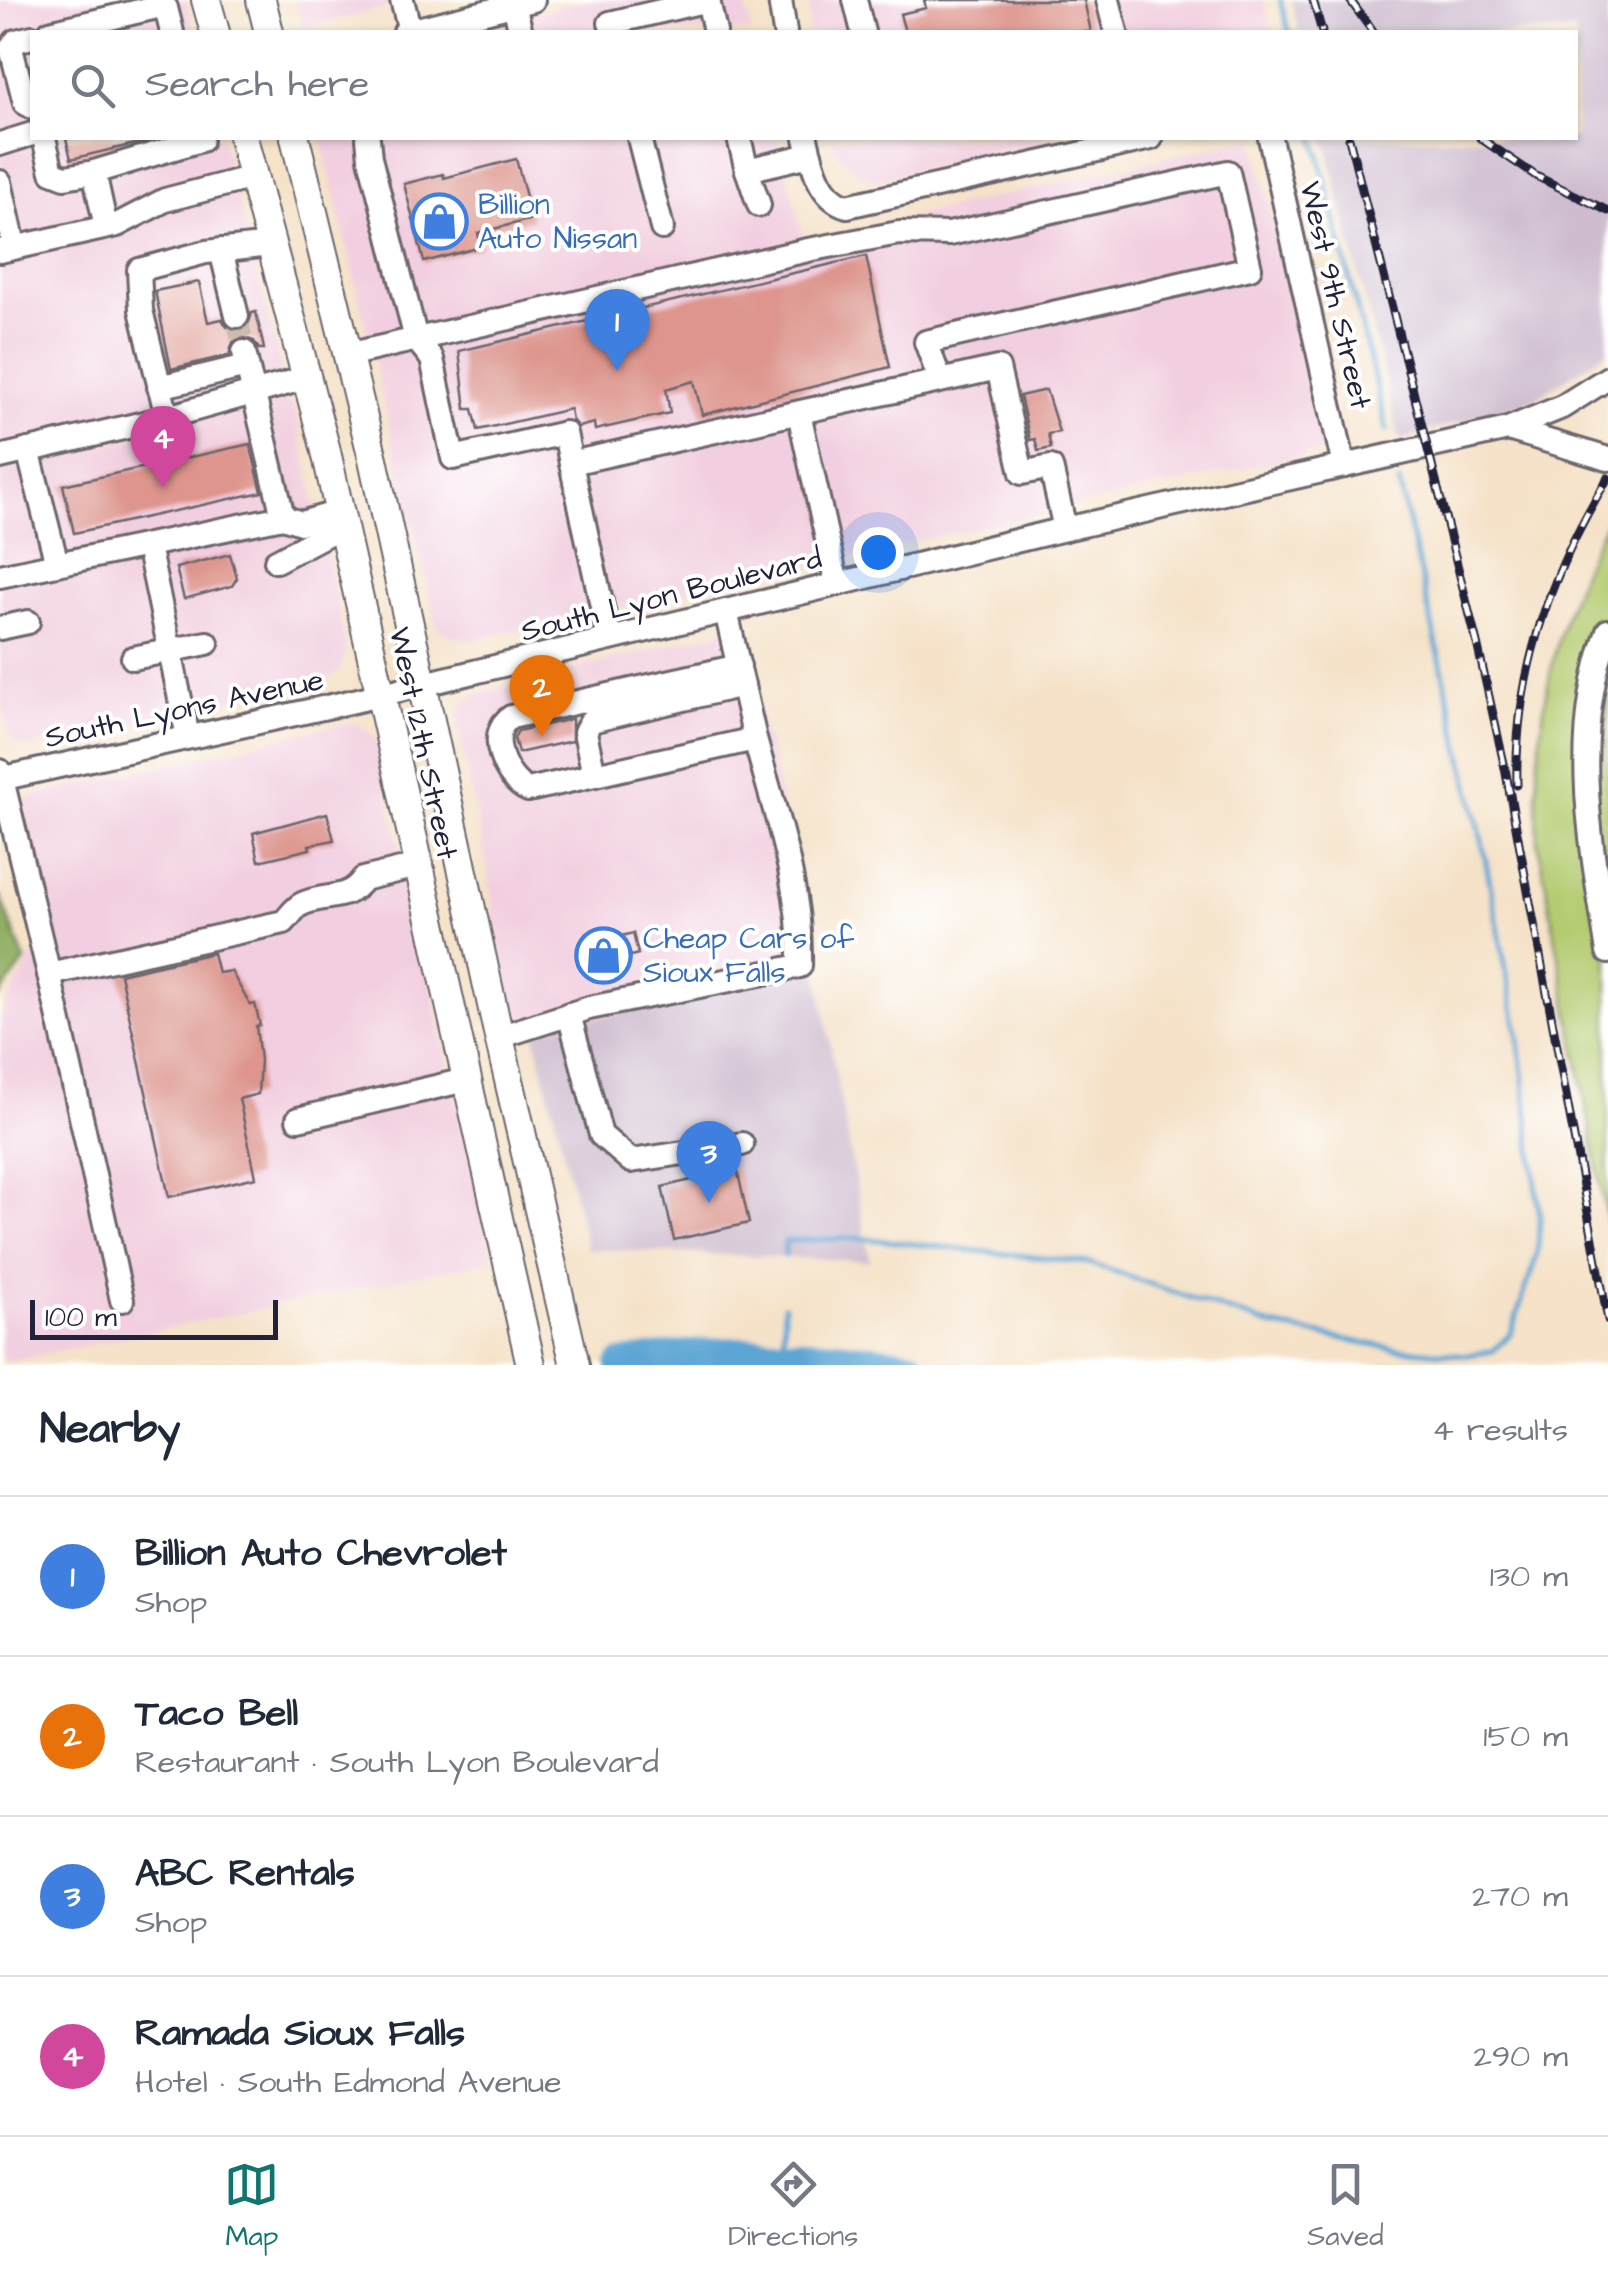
<!DOCTYPE html>
<html lang="en">
<head>
<meta charset="utf-8">
<style>
	:root { --surface:#fff; --page:#f6f6f7; --text:#1f2937; --muted:#747a83; --line:#e0e1e3; --accent:#0f766e }
	body { margin:0; font-family:"Architects Daughter",sans-serif; background:var(--page); color:var(--text) }
	.scale { position:absolute; left:30px; bottom:25px; width:248px; box-sizing:border-box; padding-left:10px; border:5px solid #22223b; border-top:0; font-size:28px; line-height:35px; white-space:nowrap; color:#22223b; -webkit-text-stroke:8px #fff; paint-order:stroke }
	.you { position:absolute; left:878px; top:552px; width:35px; height:35px; margin:-25px; border:8px solid #fff; border-radius:50%; background:#1a73e8; box-shadow:0 0 0 15px #1a73e833 }
	.badge { display:grid; place-items:center; width:65px; height:65px; border-radius:50%; background:var(--accent); color:#fff; font-size:32px; font-weight:700 }
	.pin { position:absolute; translate:-50% -82px; filter:drop-shadow(0 2px 5px #0008) }
	.pin::after { content:''; position:absolute; top:52px; width:35px; height:30px; background:inherit; clip-path:polygon(0 0,100% 0,50% 100%) }
	.list { margin:0; padding:0; list-style:none }
	h2 { display:flex; justify-content:space-between; align-items:center; height:130px; margin:0; padding:0 40px; font-size:42px }
	h2 small { font-size:32px; font-weight:400; color:var(--muted) }
	.list li { display:grid; grid-template-columns:65px 1fr auto; gap:30px; align-items:center; box-sizing:border-box; height:160px; padding:0 40px; border-top:2px solid var(--line) }
	.list b { display:block; font-size:38px; white-space:nowrap }
	.list p { margin:0; font-size:32px; white-space:nowrap; color:var(--muted) }
	.list em { font-size:32px; font-style:normal; color:var(--muted) }
	.icon { flex:none; width:55px; height:55px; fill:none; stroke:currentColor; stroke-width:2; stroke-linecap:round; stroke-linejoin:round }
	.map { position:relative; flex:none; width:1608px; height:1365px; overflow:hidden }
	.search { position:absolute; background:var(--surface); box-shadow:0 2px 8px #0004; left:30px; right:30px; top:30px; height:110px; display:flex; align-items:center; gap:25px; box-sizing:border-box; padding:0 35px; border-radius:0px; color:var(--muted); font-size:38px }
	.sheet { height:770px; background:var(--surface) }
	nav { display:flex; justify-content:space-around; align-items:center; box-sizing:border-box; height:140px; border-top:2px solid var(--line); background:var(--surface); font-size:28px; color:var(--muted) }
	nav a { display:grid; justify-items:center; gap:5px }
	nav .on { color:var(--accent) }
	.map>svg:first-child { display:block }
</style>
</head>
<body>
<div class="map">
<svg width="1608" height="1365" viewBox="0 0 1608 1365">
	<rect width="100%" height="100%" fill="#fff"/>
	<filter id="ink" filterUnits="userSpaceOnUse"><feTurbulence type="fractalNoise" baseFrequency=".01" numOctaves="2"/><feDisplacementMap in="SourceGraphic" scale="20" xChannelSelector="R" yChannelSelector="G"/><feConvolveMatrix kernelMatrix="1 2 1 2 8 2 1 2 1" color-interpolation-filters="sRGB"/></filter>
	<filter id="wash" filterUnits="userSpaceOnUse"><feTurbulence type="fractalNoise" baseFrequency=".0048" numOctaves="4" result="noise"/><feDisplacementMap in="SourceGraphic" scale="40" xChannelSelector="R" yChannelSelector="G"/><feGaussianBlur stdDeviation="2.25" result="paint"/><feColorMatrix in="noise" values="0 0 0 0 0 0 0 0 0 0 0 0 0 0 0 0 0 1.4 0 .05"/><feComposite in="paint" operator="in"/></filter>
	<g filter="url(#wash)">
		<rect width="100%" height="100%" fill="#f5e2c8"/>
		<g fill="#f2cfe0">
			<polygon points="0,0 186,0 195,32 32,32 32,138 222,138 282,373 144,412 0,445"/>
			<polygon points="295,0 419,0 302,28"/>
			<polygon points="590,0 744,0 752,32 455,32"/>
			<polygon points="809,0 1263,0 1272,32 809,32"/>
			<polygon points="321,138 778,138 804,241 1253,138 1326,450 471,640 450,636 437,627"/>
			<polygon points="831,138 1060,138 873,180 851,168 836,151"/>
			<polygon points="273,398 286,400 295,410 347,649 340,671 327,679 29,747 17,744 9,735 0,693 0,469 121,441"/>
			<polygon points="739,627 774,768 817,970 534,1032 509,1008 505,991 488,872 458,725 463,704 476,694"/>
			<polygon points="355,724 367,729 376,742 492,1260 7,1362 0,1353 0,1018 32,955 55,949 24,804 33,796 337,725"/>
		</g>
		<g fill="#cfbdcf">
			<polygon points="1291,0 1608,0 1608,351 1533,400 1400,440 1325,138 1576,138 1576,32 1299,32"/>
			<polygon points="817,970 870,1261 587,1249 534,1032"/>
		</g>
		<path fill="#b4cb70" stroke="#6b7656" stroke-width="2.5" d="M 1608,519 L 1608,1227 L 1538,842 C 1532,730 1552,618 1608,519 Z"/>
		<polygon fill="#8faf62" stroke="#58684e" stroke-width="2.5" points="0,894 25,961 0,995"/>
		<g fill="none" stroke-linecap="round" stroke-linejoin="round">
			<g stroke="#5ca5d4" stroke-width="5">
				<polyline points="1280,0 1289,32"/>
				<polyline points="1315,138 1387,430"/>
				<polyline points="785,1256 785,1241 860,1238 1089,1263 1272,1326 1392,1348 1467,1355 1493,1351 1511,1333 1537,1255 1540,1220 1519,1039 1482,841 1399,482"/>
				<polyline points="783,1353 784,1305"/>
			</g>
			<path stroke="#5ca5d4" stroke-width="30" d="M 621,1365 C 717,1346 816,1349 912,1365"/>
		</g>
		<g id="blocks">
			<g fill="#dd958d">
				<polygon points="924,0 1084,0 1091,32 905,32 900,14 926,8"/>
				<polygon points="66,138 143,138 143,142 71,159"/>
				<polygon points="516,159 532,219 478,233 481,247 424,262 404,184 443,174 444,178"/>
				<polygon points="866,256 890,367 702,415 694,381 666,389 670,413 595,430 594,423 578,427 572,420 570,409 478,430 473,409 466,409 459,351"/>
				<polygon points="199,282 208,322 222,319 227,327 240,331 248,326 252,313 256,312 264,349 259,349 254,341 242,337 233,342 229,355 171,369 155,291"/>
				<polygon points="1046,390 1059,432 1048,434 1051,448 1038,451 1035,439 1030,440 1020,396"/>
				<polygon points="250,444 262,492 74,533 63,485"/>
				<polygon points="230,554 237,578 232,586 184,599 176,568"/>
				<polygon points="572,719 572,741 518,753 514,738 518,731"/>
				<polygon points="327,813 334,840 309,845 310,849 259,861 253,833"/>
				<polygon points="633,933 638,954 593,966 588,945"/>
				<polygon points="213,953 218,973 231,971 250,1005 255,1004 260,1025 256,1026 260,1060 258,1094 239,1099 256,1177 169,1197 120,974"/>
				<polygon points="737,1169 749,1223 674,1240 662,1187"/>
			</g>
		</g>
	</g>
	<g filter="url(#ink)">
		<use href="#blocks" fill-opacity="0" stroke="#6c656c" stroke-width="2.5"/>
		<g fill="none" stroke-linecap="round" stroke-linejoin="round">
			<polyline stroke="#cbbcac" stroke-width="22" stroke-dasharray="22 11" stroke-linecap="butt" points="237,316 244,352"/>
			<defs>
				<g id="minor">
					<polyline points="402,0 410,31"/>
					<polyline points="780,0 785,32"/>
					<polyline points="855,0 863,32"/>
					<polyline points="1108,0 1116,32"/>
					<polyline points="514,5 521,32"/>
					<polyline points="610,23 708,0 715,32"/>
					<polyline points="50,32 161,6 166,8 172,32"/>
					<polyline points="405,32 533,0"/>
					<polyline points="32,37 16,41 11,48 25,103 32,107"/>
					<polyline points="44,138 52,172 65,177 94,172"/>
					<polyline points="368,138 370,158 416,339 432,359 453,458 565,433 571,463 998,368 1022,473 1051,467 1065,529"/>
					<polyline points="639,138 662,228"/>
					<polyline points="739,138 747,170"/>
					<path d="M 806,138 C 812,164 819,198 847,206 L 1151,138"/>
					<polyline points="1270,138 1344,466"/>
					<polyline points="0,144 32,134"/>
					<polyline points="0,182 14,245"/>
					<polyline points="759,205 747,170 810,155"/>
					<polyline points="106,227 94,172 201,140 200,138"/>
					<polyline points="221,250 237,316"/>
					<polyline points="0,251 117,225 165,200 253,177"/>
					<polyline points="244,352 283,517"/>
					<polyline points="347,355 808,250 899,233 949,234 1228,172 1250,268 926,342 940,380"/>
					<polyline points="159,387 247,366"/>
					<polyline points="799,413 837,584"/>
					<polyline points="167,417 141,310 139,270 206,252 271,245"/>
					<polyline points="1508,429 1608,459"/>
					<polyline points="28,450 57,564 283,517 301,523 339,512"/>
					<polyline points="0,457 157,420 306,378"/>
					<polyline points="571,463 609,639"/>
					<polyline points="148,546 188,737"/>
					<polyline points="276,561 342,526"/>
					<polyline points="0,576 57,564"/>
					<path d="M 726,611 L 755,739 L 528,790 C 505,780 485,733 511,717 L 739,666"/>
					<polyline points="0,628 28,622"/>
					<path d="M 1608,631 C 1569,737 1591,844 1608,952"/>
					<polyline points="133,658 207,643"/>
					<polyline points="0,771 49,974 122,1300"/>
					<polyline points="594,775 585,732 591,721 743,685"/>
					<polyline points="0,779 354,701 1065,529 1508,429 1562,407 1608,378"/>
					<path d="M 49,974 L 284,922 C 289,917 295,907 302,904 C 324,893 348,902 363,879 L 417,866"/>
					<polyline points="569,1014 601,1135 631,1161 742,1144"/>
					<path d="M 499,1037 L 589,1008 L 800,966 C 802,888 775,813 755,739"/>
					<polyline points="298,1119 466,1080"/>
				</g>
				<g id="major">
					<polyline points="206,0 215,32"/>
					<polyline points="261,0 269,32"/>
					<polyline points="243,138 325,447 531,1365"/>
					<polyline points="295,138 373,459 499,1037 575,1365"/>
				</g>
			</defs>
			<use href="#minor" stroke="#6c656c" stroke-width="28"/>
			<use href="#major" stroke="#6c656c" stroke-width="32"/>
			<use href="#minor" stroke="#fff" stroke-width="22"/>
			<use href="#major" stroke="#fff" stroke-width="28"/>
			<defs>
				<g id="rail">
					<polyline points="1313,0 1322,32"/>
					<polyline points="1350,0 1373,32"/>
					<polyline points="1349,138 1477,643 1505,768 1608,1320"/>
					<polyline points="1480,138 1536,176 1608,211"/>
					<path d="M 1517,785 C 1514,675 1551,571 1608,478"/>
				</g>
			</defs>
			<use href="#rail" stroke="#22223b" stroke-width="9"/>
			<use href="#rail" stroke="#fff" stroke-width="5" stroke-dasharray="15" stroke-linecap="butt"/>
		</g>
	</g>
	<defs>
		<symbol id="shop-ring" viewBox="-11 -11 22 22"><circle r="9.5" fill="#fff" stroke="#3f7fe0" stroke-width="1.5"/><path d="M-5-2.5h2.3a2.7 3.5 0 0 1 5.4 0H5L5.5 6h-11ZM-1.5-2.5h3a1.5 2.3 0 0 0-3 0Z" fill="#3f7fe0"/></symbol>
	</defs>
	<g fill-rule="evenodd">
		<use href="#shop-ring" x="408" y="190" width="63" height="63"/>
		<use href="#shop-ring" x="572" y="924" width="63" height="63"/>
	</g>
	<g text-anchor="middle" stroke-width="8" stroke-linejoin="round" paint-order="stroke">
		<g font-size="30" fill="#366cbe" stroke="#fff" text-anchor="start">
			<text x="478" y="214">Billion<tspan x="478" dy="34">Auto Nissan</tspan></text>
			<text x="643" y="948">Cheap Cars of<tspan x="643" dy="34">Sioux Falls</tspan></text>
		</g>
		<g font-size="30" fill="#22223b" stroke="#fff">
			<text transform="translate(1336 295) rotate(77)" y="10">West 9th Street</text>
			<text transform="translate(671 594) rotate(-14)" y="10">South Lyon Boulevard</text>
			<text transform="translate(184 708) rotate(-12)" y="10">South Lyons Avenue</text>
			<text transform="translate(424 743) rotate(78)" y="10">West 12th Street</text>
		</g>
	</g>
</svg>
<div class="scale">100 m</div>
<div class="you"></div>
<div class="pin badge" style="left:617px;top:371px;background:#3f7fe0">1</div>
<div class="pin badge" style="left:542px;top:737px;background:#e8710a">2</div>
<div class="pin badge" style="left:709px;top:1203px;background:#3f7fe0">3</div>
<div class="pin badge" style="left:163px;top:488px;background:#d1479c">4</div>
<div class="search"><svg class="icon" aria-label="search" viewBox="0 0 24 24"><circle cx="10" cy="10" r="6"/><path d="M15 15l6 6"/></svg>Search here</div>
</div>
<section class="sheet">
<h2>Nearby<small>4 results</small></h2>
<ul class="list">
<li><span class="badge" style="background:#3f7fe0">1</span><div><b>Billion Auto Chevrolet</b><p>Shop</p></div><em>130 m</em></li>
<li><span class="badge" style="background:#e8710a">2</span><div><b>Taco Bell</b><p>Restaurant · South Lyon Boulevard</p></div><em>150 m</em></li>
<li><span class="badge" style="background:#3f7fe0">3</span><div><b>ABC Rentals</b><p>Shop</p></div><em>270 m</em></li>
<li><span class="badge" style="background:#d1479c">4</span><div><b>Ramada Sioux Falls</b><p>Hotel · South Edmond Avenue</p></div><em>290 m</em></li>
</ul>
</section>
<nav>
<a class="on"><svg class="icon" aria-label="map" viewBox="0 0 24 24"><path d="M3 6l6-2 6 2 6-2v14l-6 2-6-2-6 2zM9 4v14M15 6v14"/></svg>Map</a>
<a><svg class="icon" aria-label="directions" viewBox="0 0 24 24"><path d="M12 3l9 9-9 9-9-9zM9 14v-3h6M13 9l2 2-2 2"/></svg>Directions</a>
<a><svg class="icon" aria-label="saved" viewBox="0 0 24 24"><path d="M7 4h10v16l-5-4-5 4z"/></svg>Saved</a>
</nav>
</body>
</html>
